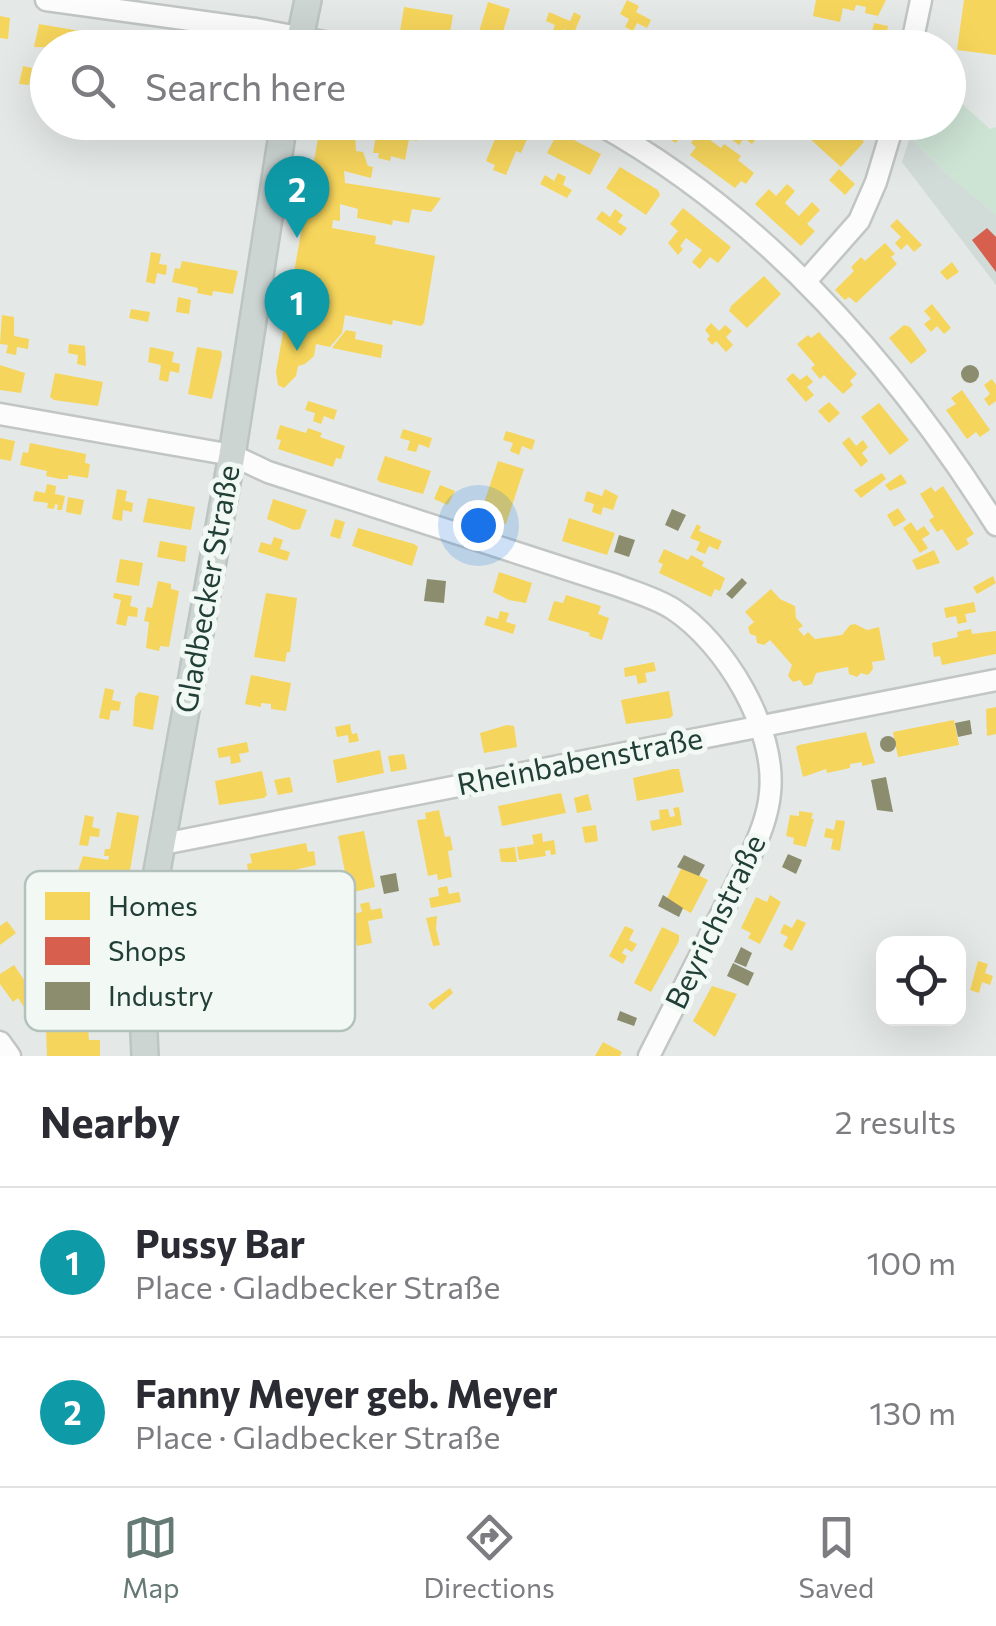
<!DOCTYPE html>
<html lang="en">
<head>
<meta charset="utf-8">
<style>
	:root { --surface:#fff; --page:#f7f7f7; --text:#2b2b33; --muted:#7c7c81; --line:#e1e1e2; --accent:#657a75 }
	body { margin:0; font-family:Commissioner,sans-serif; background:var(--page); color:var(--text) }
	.controls { position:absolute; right:30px; bottom:30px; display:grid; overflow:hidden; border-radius:20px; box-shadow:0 10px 40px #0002 }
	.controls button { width:90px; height:90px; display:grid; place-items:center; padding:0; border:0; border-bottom:2px solid var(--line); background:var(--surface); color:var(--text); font:50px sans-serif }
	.you { position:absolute; left:478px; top:525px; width:35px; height:35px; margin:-25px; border:8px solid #fff; border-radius:50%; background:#1a73e8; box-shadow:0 0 0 15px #1a73e833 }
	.badge { display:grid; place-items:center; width:65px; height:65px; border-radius:50%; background:var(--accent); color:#fff; font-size:32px; font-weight:700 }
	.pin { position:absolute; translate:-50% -82px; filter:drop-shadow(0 2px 5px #0008) }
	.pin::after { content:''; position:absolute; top:52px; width:35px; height:30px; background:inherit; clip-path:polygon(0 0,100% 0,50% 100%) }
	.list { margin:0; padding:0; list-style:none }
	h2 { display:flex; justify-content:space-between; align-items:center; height:130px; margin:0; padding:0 40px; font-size:42px }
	h2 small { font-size:32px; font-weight:400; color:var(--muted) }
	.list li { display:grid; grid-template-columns:65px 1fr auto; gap:30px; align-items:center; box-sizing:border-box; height:150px; padding:0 40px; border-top:2px solid var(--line) }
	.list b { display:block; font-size:38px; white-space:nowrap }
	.list p { margin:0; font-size:32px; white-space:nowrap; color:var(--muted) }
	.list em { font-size:32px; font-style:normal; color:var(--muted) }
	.icon { flex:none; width:55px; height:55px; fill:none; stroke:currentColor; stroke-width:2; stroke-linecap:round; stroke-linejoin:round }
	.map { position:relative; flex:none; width:996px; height:1056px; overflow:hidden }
	.search { position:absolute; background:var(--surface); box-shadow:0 10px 40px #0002; left:30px; right:30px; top:30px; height:110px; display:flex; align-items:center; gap:25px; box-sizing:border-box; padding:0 35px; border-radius:55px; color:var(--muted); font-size:38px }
	.sheet { height:430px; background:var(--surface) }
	nav { display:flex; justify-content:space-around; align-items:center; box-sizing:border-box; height:140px; border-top:2px solid var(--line); background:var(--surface); font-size:28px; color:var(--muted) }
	nav a { display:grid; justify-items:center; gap:5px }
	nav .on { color:var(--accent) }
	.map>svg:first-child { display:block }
</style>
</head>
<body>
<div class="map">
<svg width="996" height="1056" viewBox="0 0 996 1056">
	<rect width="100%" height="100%" fill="#e4e9e7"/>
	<polygon fill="#d1dbd7" points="910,137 947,174 996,215 996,285 902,162"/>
	<polygon fill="#cde3d4" points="949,92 990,129 996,127 996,215 947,174 910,137 914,123 948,122"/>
	<g fill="#f6d55c">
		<polygon points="627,0 639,6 636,12 651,20 647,28 637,23 633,31 625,27 629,19 620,14"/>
		<polygon points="816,0 886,0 878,16 865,13 866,7 856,5 854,11 843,8 840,22 813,16"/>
		<polygon points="964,0 996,0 996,55 957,50"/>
		<polygon points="488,2 510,9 498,48 474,48"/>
		<polygon points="404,7 453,15 449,39 404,34 400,32"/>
		<polygon points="549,12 570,21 574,12 581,16 574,33 564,29 561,37 552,33 555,25 546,21"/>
		<polygon points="0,16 10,18 8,39 0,38"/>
		<polygon points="874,23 888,26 884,48 869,45"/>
		<polygon points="39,24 86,32 83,48 34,47"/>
		<polygon points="617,31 630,38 627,42 638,48 608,48"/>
		<polygon points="115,37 155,44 154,48 109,48 110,38"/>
		<polygon points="23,66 32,68 29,85 19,84"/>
		<polygon points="321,122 353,122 351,133 355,134 356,151 363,152 368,166 373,167 371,178 344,171 345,183 441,198 431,212 412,209 409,223 393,220 392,225 357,218 358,209 340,204 340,221 333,220 332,228 376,236 375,244 435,256 424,323 421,326 393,320 392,325 345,315 342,333 330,347 316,344 314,356 305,364 298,366 296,376 284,388 278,385 276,372"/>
		<polygon points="391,122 402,122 401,130 417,134 417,141 409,139 405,160 391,156 390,161 378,158 379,153 373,153 378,123 390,127"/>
		<polygon points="502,122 528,122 522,137 527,139 521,153 516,151 506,175 493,170 495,165 486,161"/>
		<polygon points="641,122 689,122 676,143"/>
		<polygon points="731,122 756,122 750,130 758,136 752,144 744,138 739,145 731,139 736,132 728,126"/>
		<polygon points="823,122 845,122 864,142 841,167 809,138"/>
		<polygon points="558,132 601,154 590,175 547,153"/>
		<polygon points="699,132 721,148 724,144 741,156 738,160 754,173 746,184 741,181 735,188 690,155 696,147 691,143"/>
		<polygon points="620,167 658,190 660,195 646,215 606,188"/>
		<polygon points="839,169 855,184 845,195 829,180"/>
		<polygon points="558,173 566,177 563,185 572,190 567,198 540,184 545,175 554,181"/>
		<polygon points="787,184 795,191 785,203 799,216 812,202 820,210 807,224 815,231 801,246 755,204 769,189 776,196"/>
		<polygon points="683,208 731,247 718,263 710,257 700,269 692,262 702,250 686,238 680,246 683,249 678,255 668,243 678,231 670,224"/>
		<polygon points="615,209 623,215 618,222 627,228 621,236 596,219 602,211 610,217"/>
		<polygon points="897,219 922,245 914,252 907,244 901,250 895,243 901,237 890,226"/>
		<polygon points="885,243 895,254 891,257 897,264 856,303 849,297 845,300 835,290 854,271 851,267 861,257 865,261"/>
		<polygon points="151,252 161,254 159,264 167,265 166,275 157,273 155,284 146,282"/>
		<polygon points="182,261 238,271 233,294 213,291 212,296 197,293 198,288 172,282 175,268 180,269"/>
		<polygon points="952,262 959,272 947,280 940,272"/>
		<polygon points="764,276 781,294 747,328 729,311 731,306"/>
		<polygon points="178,297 191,300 189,314 176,312"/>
		<polygon points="932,304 951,328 944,334 937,326 931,332 924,324 931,319 924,311"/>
		<polygon points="131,309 150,312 148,322 129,318"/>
		<polygon points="2,315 14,317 14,336 29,339 28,349 17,347 16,355 6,353 8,345 0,344"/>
		<polygon points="711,323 719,331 725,325 732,331 726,337 733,345 726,352 716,341 712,345 707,339 710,336 705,330"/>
		<polygon points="904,325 910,327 927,351 911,364 889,338"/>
		<polygon points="346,330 356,332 355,339 383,345 381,358 332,348"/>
		<polygon points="819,332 857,374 850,381 853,385 843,394 824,375 820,379 811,368 815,365 797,344 808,335 811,338"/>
		<polygon points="69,344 85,346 86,366 77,364 78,355 68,353"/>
		<polygon points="150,347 174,352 172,362 180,364 179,373 170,371 168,382 159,380 161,365 148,362"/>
		<polygon points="197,347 221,351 222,355 212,399 188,394"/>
		<polygon points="0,365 25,373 21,393 0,390"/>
		<polygon points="55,373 103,382 98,406 54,400 50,397"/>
		<polygon points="793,373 800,380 807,375 813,382 807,387 814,395 806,402 786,379"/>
		<polygon points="992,379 996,385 996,401 989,406 984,399 990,394 984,385"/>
		<polygon points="962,390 990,430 980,437 976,432 967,439 946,410 956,404 951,398"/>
		<polygon points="308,401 337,410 334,420 324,416 321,424 313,421 315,413 305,410"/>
		<polygon points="829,402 840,413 829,423 818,411"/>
		<polygon points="879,403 909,440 890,455 861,417"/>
		<polygon points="280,425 306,433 308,428 322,433 320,437 345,446 341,459 336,458 333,467 278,449 281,440 276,439"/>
		<polygon points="403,429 432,438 429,448 419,444 416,452 407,450 410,441 400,438"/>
		<polygon points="506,431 535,440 532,450 522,446 519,455 510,451 513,443 503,440"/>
		<polygon points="849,437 856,446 863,440 868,447 862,453 868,461 861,467 842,443"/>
		<polygon points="0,438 15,441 11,461 0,459"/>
		<polygon points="30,443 86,454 85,463 90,464 88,478 68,475 68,479 60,479 46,476 47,471 20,465 23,452 28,453"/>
		<polygon points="385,456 431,471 423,494 380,482 377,479"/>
		<polygon points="498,461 524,469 506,524 480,515"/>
		<polygon points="882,473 886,479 861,498 854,490"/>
		<polygon points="901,474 907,483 890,491 885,485"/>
		<polygon points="47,484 56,486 55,494 65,496 62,510 57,510 58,505 55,504 54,509 47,508 48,503 33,501 35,491 45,493"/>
		<polygon points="440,485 455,491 448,505 434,499"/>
		<polygon points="943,486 974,534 966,539 969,544 957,551 942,529 937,532 929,520 934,517 920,494 931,487 935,492"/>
		<polygon points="117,489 127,491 125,501 133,503 132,512 123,510 122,521 112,519"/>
		<polygon points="605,489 618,496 613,510 603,507 601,515 592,512 594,504 584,501 587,491 602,496"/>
		<polygon points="68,497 84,500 81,515 66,512"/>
		<polygon points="148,498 195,507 191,530 143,522"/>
		<polygon points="273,499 307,510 300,529 294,530 267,519"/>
		<polygon points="898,508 906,520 894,527 887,515"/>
		<polygon points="569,518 615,533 607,555 562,541"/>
		<polygon points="335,519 345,522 340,539 330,536"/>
		<polygon points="911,522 917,531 924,526 930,534 922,539 928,548 920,553 903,528"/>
		<polygon points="697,524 701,527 699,531 722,541 718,550 709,546 705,554 696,550 700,542 690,538"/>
		<polygon points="358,528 414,544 418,547 412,566 352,546"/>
		<polygon points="274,537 283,540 280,549 290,552 287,561 258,552 261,542 271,545"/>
		<polygon points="160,541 187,546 185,562 157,557"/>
		<polygon points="664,549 688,560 691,555 704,562 702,566 725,578 720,591 715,589 711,597 659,573 663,564 658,562"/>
		<polygon points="934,550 940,563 917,570 912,560"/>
		<polygon points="120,559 143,563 139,586 116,582"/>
		<polygon points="499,572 532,583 526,603 509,600 493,592"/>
		<polygon points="993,576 996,583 977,594 973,587"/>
		<polygon points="158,581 171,584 171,589 179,591 169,647 160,646 159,651 146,648 149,622 144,621 147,607 152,608"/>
		<polygon points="771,589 780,599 795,606 796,618 803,626 798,629 804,636 808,632 815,639 842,635 850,625 855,624 867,630 879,627 885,660 872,662 873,669 868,675 861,673 857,677 849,674 848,667 816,673 812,684 804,686 800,680 793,682 788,676 792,665 770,640 764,645 757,643 756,636 750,634 748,627 754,622 745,612"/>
		<polygon points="114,593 132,596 130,606 138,608 137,617 128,616 126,626 116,624 121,600 113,598"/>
		<polygon points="266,593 297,598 290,652 287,652 285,662 254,657"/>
		<polygon points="566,595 601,606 598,614 609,618 602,640 589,636 590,633 548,620 554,601 563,603"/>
		<polygon points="974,602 976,612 965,614 967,622 958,624 956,616 946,618 944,608"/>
		<polygon points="500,611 509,613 506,622 516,625 513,634 484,625 487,616 498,619"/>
		<polygon points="971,629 972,634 996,631 996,654 942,665 940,656 934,657 932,643 958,637 957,632"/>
		<polygon points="654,662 656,671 645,673 647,682 638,684 636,675 625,677 624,668"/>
		<polygon points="251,675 291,683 286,711 271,709 271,704 261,703 261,707 245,704"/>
		<polygon points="105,688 114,690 112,700 121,702 119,711 111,710 109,720 99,718"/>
		<polygon points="669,691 673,715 670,718 626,724 621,700"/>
		<polygon points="139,692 159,696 153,730 133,726 135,697"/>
		<polygon points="996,707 996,734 987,736 986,709"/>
		<polygon points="954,720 959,745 898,757 893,732"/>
		<polygon points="350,724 352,734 357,733 359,741 349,743 348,735 337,737 335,727"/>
		<polygon points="507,725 514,726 517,747 484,753 480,733"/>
		<polygon points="866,732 875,763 862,766 862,762 850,764 850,768 827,773 826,769 803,777 796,747 799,745"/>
		<polygon points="247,742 249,752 239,754 241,762 231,764 230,756 219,758 217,748"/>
		<polygon points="380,750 384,773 337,783 333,760"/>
		<polygon points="404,754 407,769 391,772 388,756"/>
		<polygon points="673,769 679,769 684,792 637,801 633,778"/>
		<polygon points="262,771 267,795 264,798 219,805 215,781"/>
		<polygon points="290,777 293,792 278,795 274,780"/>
		<polygon points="561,793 566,813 502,826 498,806"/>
		<polygon points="588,794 592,810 577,813 574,798"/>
		<polygon points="679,807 682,825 652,831 650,821 660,819 659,810 668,809 670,817 675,816 673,808"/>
		<polygon points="439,810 445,837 450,836 453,850 448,851 452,877 438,880 437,874 428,876 417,820 426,819 425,813"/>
		<polygon points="799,811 813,813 811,819 814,819 806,847 793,844 794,838 786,836 790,815 799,816"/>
		<polygon points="117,812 139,816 125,901 90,894 87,891 90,873 78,871 83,856 108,860 109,856 104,856 105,849 110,849"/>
		<polygon points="85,815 94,817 92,827 100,829 99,837 90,836 88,846 79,845"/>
		<polygon points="836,820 845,821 840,851 831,849 833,839 824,837 826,828 834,830"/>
		<polygon points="596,825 598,841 585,843 582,827"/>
		<polygon points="364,831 375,887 349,893 338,836"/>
		<polygon points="542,833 543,842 554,840 556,854 551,855 550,850 545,851 546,856 519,860 517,847 534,844 532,835"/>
		<polygon points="306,843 308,852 314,851 316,865 290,871 291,876 277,879 276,874 249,878 247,864 252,863 250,854"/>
		<polygon points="515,847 517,862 501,862 499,849"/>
		<polygon points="682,867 708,880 691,913 666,900"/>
		<polygon points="447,886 449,894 459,892 461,902 431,908 429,898 439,896 438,888"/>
		<polygon points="770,895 781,902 760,944 748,938 751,933 741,928 756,897 767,902"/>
		<polygon points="369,902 371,910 381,908 383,918 368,921 372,943 357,946 351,914 362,912 360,904"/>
		<polygon points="437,916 436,929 440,945 433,946 426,918"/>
		<polygon points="797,919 806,923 792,951 783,946 788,937 780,933 784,924 792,928"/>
		<polygon points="7,921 16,933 0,945 0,926"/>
		<polygon points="81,926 121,931 114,983 85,985 89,1040 100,1040 100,1056 47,1056 46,1029 71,1028 69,986 39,987 47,962 76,965"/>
		<polygon points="625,926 634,930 629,940 637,944 632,952 625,948 622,953 627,956 623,964 609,956"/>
		<polygon points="662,927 679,935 679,941 651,992 634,983"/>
		<polygon points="978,961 988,964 985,973 993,976 990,985 982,982 979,993 970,990"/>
		<polygon points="14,965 31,990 35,987 38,991 31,1010 24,1007 18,998 13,1002 0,984 0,974"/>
		<polygon points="712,986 737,994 715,1037 693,1021"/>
		<polygon points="450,988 453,993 433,1010 428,1004"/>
		<polygon points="603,1042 622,1052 620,1056 595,1056"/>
	</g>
	<polygon fill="#d6604d" points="987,228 996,237 996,272 972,240"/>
	<g fill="#8c8c6e">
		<circle cx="970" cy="374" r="9"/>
		<polygon points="672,509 686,515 678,531 665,525"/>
		<polygon points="619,535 635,540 629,557 614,552"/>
		<polygon points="742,578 747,583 732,599 726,594"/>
		<polygon points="427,579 446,581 444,603 424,601"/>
		<polygon points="970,720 972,734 958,737 955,723"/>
		<circle cx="888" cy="744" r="8"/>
		<polygon points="886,777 893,812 877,810 871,780"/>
		<polygon points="788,854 802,860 796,874 782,867"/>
		<polygon points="684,855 705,865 699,876 677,867"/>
		<polygon points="396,873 399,891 384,894 380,876"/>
		<polygon points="663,895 683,908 679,917 658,906"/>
		<polygon points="741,947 752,953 746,967 734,962"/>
		<polygon points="733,963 754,973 748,986 727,976"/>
		<polygon points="620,1011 637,1018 634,1026 617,1020"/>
	</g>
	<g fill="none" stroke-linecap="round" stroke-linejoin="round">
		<defs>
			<g id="minor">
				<polyline points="46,0 256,29 356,48"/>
				<polyline points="911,48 921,0"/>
				<path d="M 595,122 C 763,214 895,365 996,525"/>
				<polyline points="806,281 859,221 876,182 894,122"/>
				<path d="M 0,414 L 232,455 L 268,472 L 616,585 C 634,592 656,598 673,609 C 725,643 777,729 770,793 C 768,816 759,837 749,859 L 649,1056"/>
				<polyline points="163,844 996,680"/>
				<polyline points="0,1042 10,1056"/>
			</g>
			<g id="major">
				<polyline points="298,48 308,0"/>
				<polyline points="145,1056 142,989 148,921 232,455 284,122"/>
			</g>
		</defs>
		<use href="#minor" stroke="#c1c6c4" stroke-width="25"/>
		<use href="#major" stroke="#bcc5c3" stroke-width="30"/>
		<use href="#minor" stroke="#fbfcfb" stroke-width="20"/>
		<use href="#major" stroke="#cdd5d3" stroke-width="25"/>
	</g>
	<g text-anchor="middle" stroke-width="10" stroke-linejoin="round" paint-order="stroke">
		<g font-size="30" fill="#213e37" stroke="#f2f9f5">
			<text transform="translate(208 589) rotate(-80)" y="10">Gladbecker Straße</text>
			<text transform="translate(580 762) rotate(-11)" y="10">Rheinbabenstraße</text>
			<text transform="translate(716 922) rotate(-64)" y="10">Beyrichstraße</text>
		</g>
	</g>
	<rect x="25" y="871" width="330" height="160" rx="15" fill="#f2f9f5" stroke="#b3c1bc" stroke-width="2.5"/>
	<rect x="45" y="892" width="45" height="28" fill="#f6d55c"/>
	<rect x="45" y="937" width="45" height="28" fill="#d6604d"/>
	<rect x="45" y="982" width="45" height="28" fill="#8c8c6e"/>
	<g font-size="28" fill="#213e37">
		<text x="108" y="916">Homes</text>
		<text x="108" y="961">Shops</text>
		<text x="108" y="1006">Industry</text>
	</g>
</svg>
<div class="controls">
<button><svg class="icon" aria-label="locate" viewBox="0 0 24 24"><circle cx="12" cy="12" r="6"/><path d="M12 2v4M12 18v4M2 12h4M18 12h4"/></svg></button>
</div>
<div class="you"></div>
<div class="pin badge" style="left:297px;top:351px;background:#0f9aa8">1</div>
<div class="pin badge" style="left:297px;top:238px;background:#0f9aa8">2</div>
<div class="search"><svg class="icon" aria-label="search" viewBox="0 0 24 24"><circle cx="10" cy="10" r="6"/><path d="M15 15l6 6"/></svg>Search here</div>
</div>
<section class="sheet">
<h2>Nearby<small>2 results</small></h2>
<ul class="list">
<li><span class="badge" style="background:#0f9aa8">1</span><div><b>Pussy Bar</b><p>Place · Gladbecker Straße</p></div><em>100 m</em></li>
<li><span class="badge" style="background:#0f9aa8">2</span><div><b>Fanny Meyer geb. Meyer</b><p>Place · Gladbecker Straße</p></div><em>130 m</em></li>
</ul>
</section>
<nav>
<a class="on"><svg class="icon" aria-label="map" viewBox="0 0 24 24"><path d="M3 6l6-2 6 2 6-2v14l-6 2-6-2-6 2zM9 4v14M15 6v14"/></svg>Map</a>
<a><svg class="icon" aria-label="directions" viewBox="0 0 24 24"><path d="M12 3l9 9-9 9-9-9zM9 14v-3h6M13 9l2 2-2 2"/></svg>Directions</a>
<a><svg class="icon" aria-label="saved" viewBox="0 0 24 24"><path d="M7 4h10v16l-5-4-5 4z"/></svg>Saved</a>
</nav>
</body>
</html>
